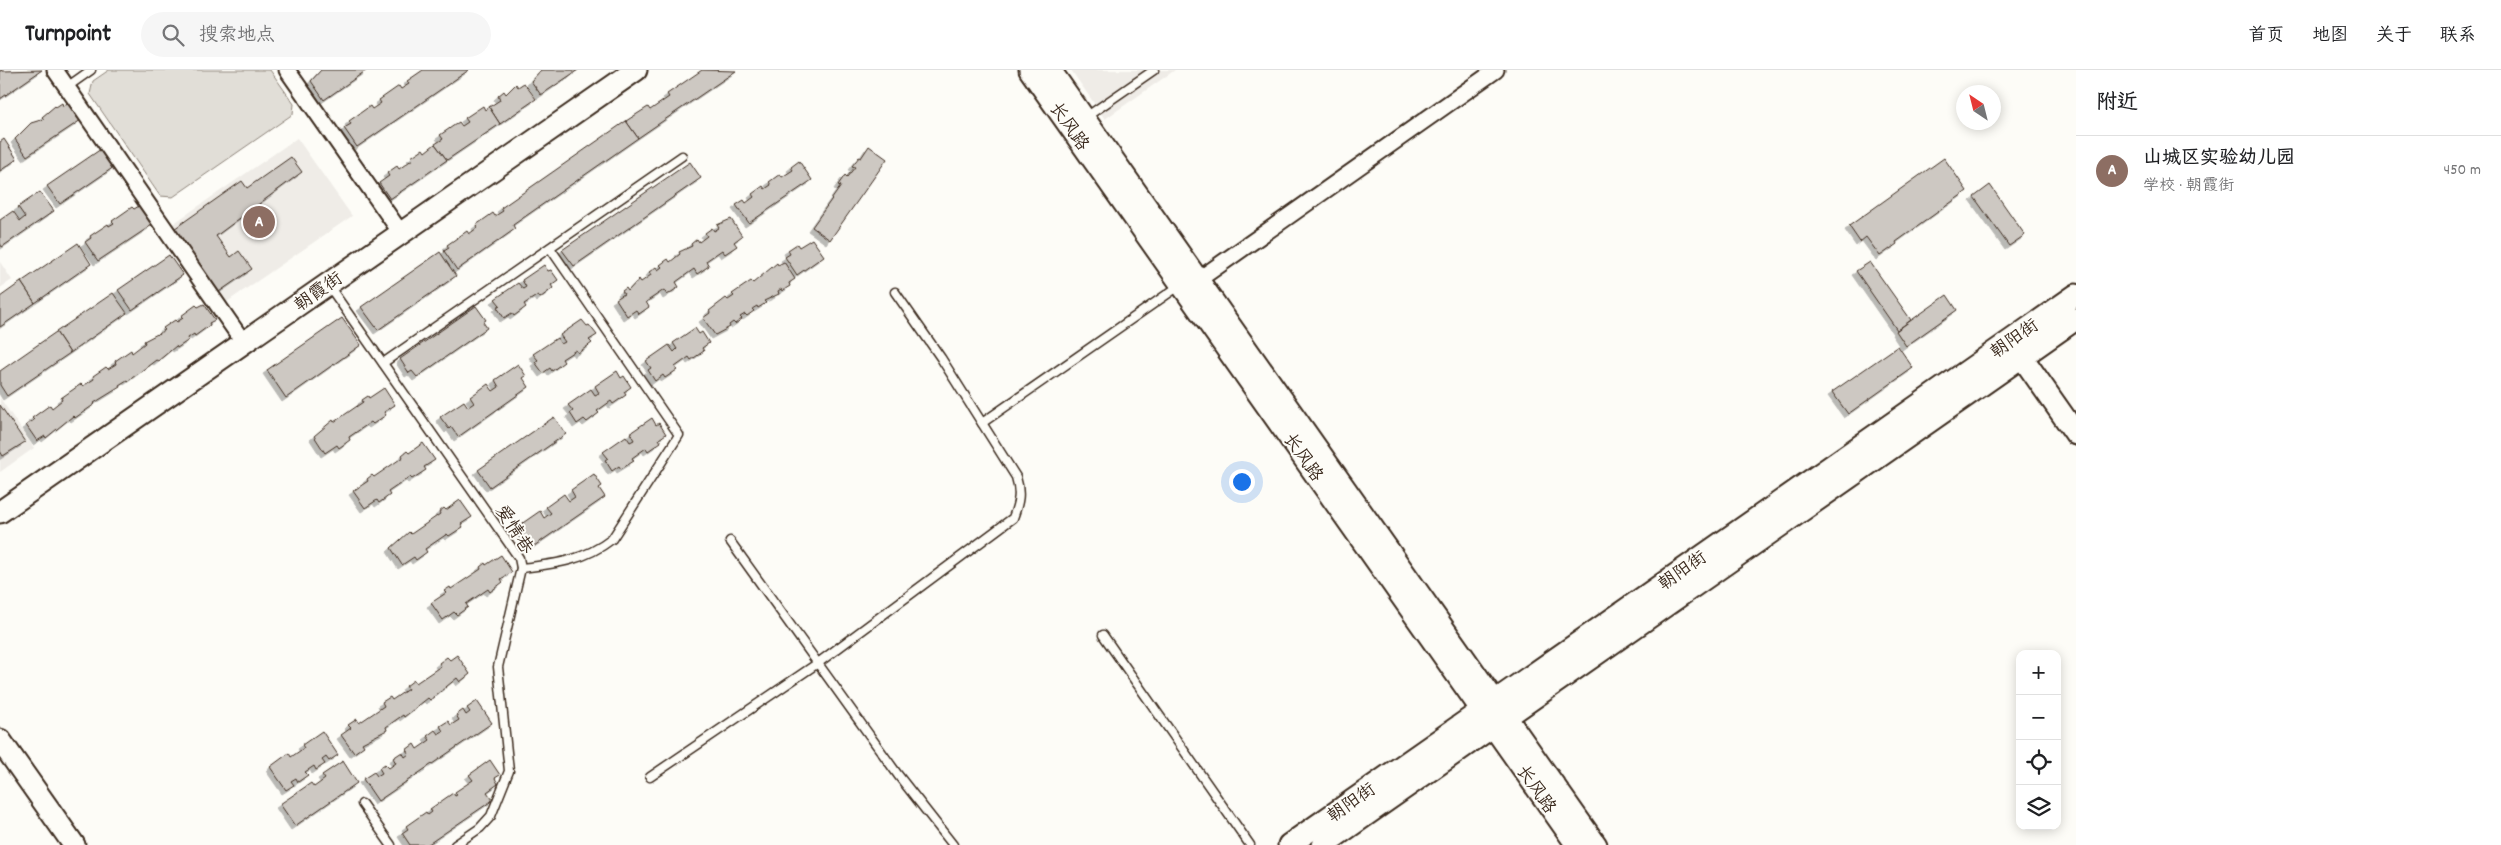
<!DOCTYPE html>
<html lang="zh">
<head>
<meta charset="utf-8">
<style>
	:root { --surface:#fff; --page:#f6f6f6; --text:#202124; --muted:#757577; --line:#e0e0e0; --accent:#1f6fb2 }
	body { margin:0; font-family:Dekko,"LXGW WenKai TC",sans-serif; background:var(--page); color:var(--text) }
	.controls { position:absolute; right:15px; bottom:15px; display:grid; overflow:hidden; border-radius:10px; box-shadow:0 2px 12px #0003 }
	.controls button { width:45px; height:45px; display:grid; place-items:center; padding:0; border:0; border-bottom:1px solid var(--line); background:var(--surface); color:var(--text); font:25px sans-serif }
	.compass { position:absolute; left:1956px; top:15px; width:45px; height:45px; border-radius:50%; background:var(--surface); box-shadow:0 2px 12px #0003; rotate:325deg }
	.you { position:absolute; left:1241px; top:411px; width:18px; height:18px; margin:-12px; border:4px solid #fff; border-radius:50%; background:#1a73e8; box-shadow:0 0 0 8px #1a73e833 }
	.badge { display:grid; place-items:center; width:32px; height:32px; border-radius:50%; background:var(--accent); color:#fff; font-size:16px; font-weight:700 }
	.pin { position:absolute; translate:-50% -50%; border:2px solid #fff; box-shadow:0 1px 5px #0006 }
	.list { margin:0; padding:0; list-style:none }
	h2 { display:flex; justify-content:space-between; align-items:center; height:65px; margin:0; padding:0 20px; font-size:21px }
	h2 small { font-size:16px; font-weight:400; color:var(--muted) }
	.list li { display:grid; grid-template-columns:32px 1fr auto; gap:15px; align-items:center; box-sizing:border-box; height:70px; padding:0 20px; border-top:1px solid var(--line) }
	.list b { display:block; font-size:19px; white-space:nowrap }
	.list p { margin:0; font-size:16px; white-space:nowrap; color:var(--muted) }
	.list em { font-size:16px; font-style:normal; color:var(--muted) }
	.icon { flex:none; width:28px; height:28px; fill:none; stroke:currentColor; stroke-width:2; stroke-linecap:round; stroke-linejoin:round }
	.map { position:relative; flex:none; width:2076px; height:775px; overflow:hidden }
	header { display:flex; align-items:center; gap:30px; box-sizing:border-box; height:70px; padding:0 25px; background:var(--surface); border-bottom:1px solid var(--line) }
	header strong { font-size:24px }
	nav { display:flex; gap:28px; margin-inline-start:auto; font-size:18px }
	.search { width:350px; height:45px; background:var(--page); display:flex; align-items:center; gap:12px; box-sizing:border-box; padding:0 18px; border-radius:28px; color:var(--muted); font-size:19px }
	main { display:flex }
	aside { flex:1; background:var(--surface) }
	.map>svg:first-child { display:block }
</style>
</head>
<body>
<header>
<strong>Turnpoint</strong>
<div class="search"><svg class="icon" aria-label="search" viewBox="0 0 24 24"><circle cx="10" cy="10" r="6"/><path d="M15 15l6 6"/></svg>搜索地点</div>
<nav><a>首页</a><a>地图</a><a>关于</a><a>联系</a></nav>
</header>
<main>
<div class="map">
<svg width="2076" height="775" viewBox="0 0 2076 775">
	<defs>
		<filter id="shadow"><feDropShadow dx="-4" dy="4" stdDeviation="0" flood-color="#0004"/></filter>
	</defs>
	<rect width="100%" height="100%" fill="#fdfcf7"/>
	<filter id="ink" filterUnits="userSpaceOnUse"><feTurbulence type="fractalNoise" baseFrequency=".02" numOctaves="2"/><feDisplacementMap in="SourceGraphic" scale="10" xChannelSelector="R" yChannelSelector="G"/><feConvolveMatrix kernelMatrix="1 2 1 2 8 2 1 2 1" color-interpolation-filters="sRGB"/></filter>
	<g filter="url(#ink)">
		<g fill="#efece7">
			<polygon points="1071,0 1175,0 1105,49"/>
			<polygon points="297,68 352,146 221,236 167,158"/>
			<polygon points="0,192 12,210 0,218"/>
			<polygon points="0,328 34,378 0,402"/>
		</g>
		<polygon fill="#e1ded7" stroke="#8e847a" points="109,0 270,0 294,34 293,44 173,127 160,126 90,24 93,11"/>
		<g fill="#cdc8c2" stroke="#3b2a1e" filter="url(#shadow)">
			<polygon points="0,0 3,1 42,0 0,29"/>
			<polygon points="321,0 367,0 324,30 311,11"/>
			<polygon points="423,0 469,0 357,77 344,58 351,54 349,51 370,36 372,39 381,33 379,30 399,16 401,19 409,14 407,11"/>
			<polygon points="541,0 578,0 541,25 531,11"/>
			<polygon points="702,0 736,1 638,68 626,51 648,37 650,40 669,27 667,24"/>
			<polygon points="524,13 536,29 500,54 489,37 500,30 498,26 504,21 506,24 516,14 518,17"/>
			<polygon points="69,32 81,50 27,86 15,69 31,53 44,49 42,47 55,36 56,37 62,33 63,36"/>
			<polygon points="483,36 485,40 489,37 500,54 447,90 435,74 443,69 440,65 459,52 462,56 468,52 465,48"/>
			<polygon points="626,51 638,68 513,155 515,159 457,200 444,181 449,178 447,175 467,161 469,164 477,158 476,155 493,143 495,146 503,141 501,138"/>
			<polygon points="4,69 17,89 0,101 0,72"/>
			<polygon points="435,74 447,90 390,129 379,113 389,106 387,103 397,96 399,99 413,89 411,87 423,79 425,82"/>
			<polygon points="869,76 887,89 830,170 812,157 841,116 838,115 845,105 847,107 855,97 852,96 859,87 861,88"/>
			<polygon points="101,79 114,97 60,134 47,116"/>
			<polygon points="291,87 302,102 216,166 231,187 239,181 252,199 216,224 171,161 242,111 247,118"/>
			<polygon points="1944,88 1967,121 1896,172 1897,174 1880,186 1866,167 1860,172 1849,156"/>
			<polygon points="799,91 812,110 749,153 736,135 744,130 746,133 754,127 752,124 763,116 765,119 771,115 769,112 780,104 782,107 793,100 791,97"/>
			<polygon points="690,92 701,108 574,196 562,180"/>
			<polygon points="1990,115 2025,165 2009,176 1974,127"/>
			<polygon points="40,122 54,141 2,177 0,173 0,150 13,141 20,151 25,147 18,137"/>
			<polygon points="139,136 152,155 98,191 85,172 91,168 90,166 108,154 109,156 114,153 112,151 132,137 134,139"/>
			<polygon points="731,149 742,166 734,172 737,176 725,184 722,180 706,191 709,196 697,204 694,199 676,212 679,217 667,225 664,220 646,232 649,237 639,244 636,240 627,246 616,229 624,224 622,221 626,218 628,221 639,209 641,212 651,205 649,202 656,197 658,200 662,197 660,195 668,189 670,192 680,184 679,182 692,176 691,174 697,169 699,172 707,166 705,163 712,158 714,161 719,158 717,155"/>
			<polygon points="812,169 824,186 797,205 785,187 790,184 788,180 797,174 799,177"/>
			<polygon points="78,173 91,194 35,233 21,212"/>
			<polygon points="440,182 456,206 378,260 361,237"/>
			<polygon points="169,185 183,205 132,240 118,220"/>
			<polygon points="784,192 795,209 789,213 790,216 782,221 781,219 778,221 779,224 764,231 766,233 758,238 757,236 752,239 754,241 747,246 745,244 740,247 742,249 735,254 733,252 729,255 730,257 715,265 703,248 710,243 709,241 726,228 728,230 734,226 732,224 751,211 753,213 777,193 778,195"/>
			<polygon points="1870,192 1911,250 1897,260 1856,201"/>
			<polygon points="544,195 548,201 551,200 558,210 551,215 553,218 540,228 538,225 524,234 526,237 514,246 512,243 504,248 497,237 500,235 495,229 518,213 523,219 526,217 522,210"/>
			<polygon points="21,212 35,233 0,257 0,227"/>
			<polygon points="113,223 127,243 70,283 56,262"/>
			<polygon points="1947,225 1957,240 1906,276 1896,261"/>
			<polygon points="204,234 215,250 209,253 210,255 195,266 194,264 188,268 189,270 177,278 176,276 158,291 156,290 128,311 127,310 119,315 120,317 94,333 95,334 75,348 73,346 46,368 45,366 37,371 26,355 34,350 32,348 50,335 52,338 62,330 61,328 81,314 83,316 94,309 93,306 106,297 108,299 116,294 115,291 131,280 132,283 145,273 144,271 165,260 163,258 175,250 177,252 183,248 181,246 196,235 198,237"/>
			<polygon points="476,236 486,250 483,252 487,258 417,307 412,301 409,303 400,289"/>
			<polygon points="342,248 361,275 286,328 267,300"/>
			<polygon points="582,250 587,256 589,255 597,265 589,270 592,273 578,283 576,280 562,289 564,292 552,301 550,298 543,303 535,292 538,290 533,284 557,268 561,274 565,272 560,265"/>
			<polygon points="695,258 699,264 702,262 709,273 702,278 704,281 691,290 689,287 675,297 677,300 665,308 663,305 655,311 648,300 651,298 646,291 669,275 674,282 677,279 673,273"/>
			<polygon points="56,262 70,283 7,326 0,315 0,301"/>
			<polygon points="1898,276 1913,298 1848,344 1832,322"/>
			<polygon points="518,294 526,306 523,308 529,317 458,367 451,357 449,359 440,347 464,331 468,337 474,333 470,327 488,314 493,321 499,317 495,310"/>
			<polygon points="617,301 621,308 624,306 631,317 624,322 626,325 613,334 611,331 597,341 599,343 587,352 584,349 577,354 570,343 573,341 568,335 591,319 595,325 599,323 595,316"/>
			<polygon points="384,318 395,335 384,342 386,345 373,354 371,352 349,367 350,370 339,378 337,375 325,383 314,366 333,350 334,352 363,332 362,330 368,326 369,328"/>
			<polygon points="0,335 25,372 3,386 0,381"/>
			<polygon points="554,347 566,364 490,417 478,400"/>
			<polygon points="652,348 656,355 659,353 666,364 659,369 661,372 648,381 646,378 632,388 634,391 621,399 619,396 612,401 605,390 608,388 603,382 626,366 630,372 634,370 630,363"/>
			<polygon points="423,373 435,390 424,397 426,400 412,409 410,407 388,422 390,425 379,433 377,430 365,438 353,421 368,411 367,409 372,405 374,407 403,387 402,385 407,381 409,383"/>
			<polygon points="594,404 602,416 599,418 605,427 534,476 528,467 525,469 517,457 540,441 544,448 551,443 546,437 564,424 569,431 575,427 571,420"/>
			<polygon points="460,430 472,447 461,454 463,457 449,466 447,464 425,479 427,482 416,490 414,487 402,495 391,478 409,462 411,464 440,444 439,442 444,438 446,440"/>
			<polygon points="501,485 512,502 501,509 503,512 490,522 488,519 466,534 468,537 457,545 454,542 443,550 431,533 446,523 444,521 450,517 451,519 481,499 480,497 485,493 486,495"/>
			<polygon points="457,585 470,604 460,612 457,608 430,630 428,628 404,647 403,645 386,657 387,660 362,673 364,676 354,683 341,665 351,658 348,655 357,649 359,653 384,636 382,632 390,627 392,630 408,619 406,616 414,610 416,613 441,596 439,593 447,587 450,590"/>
			<polygon points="477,631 492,653 378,731 363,709 374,702 377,706 382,703 379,698 385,694 389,698 396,693 393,688 402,682 405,687 409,684 406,680 414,674 417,679 430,670 427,666 435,660 438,664 443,661 440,656 448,651 451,655 459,650 456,645 463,640 466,645 470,642 467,638"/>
			<polygon points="322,661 338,685 329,691 326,687 322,690 325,694 316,700 314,696 305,702 308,705 298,712 296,708 291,711 294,715 286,720 270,697 289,683 291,687 304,678 302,675"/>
			<polygon points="490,690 500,705 495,708 498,714 487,722 493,730 427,775 410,775 402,763 408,759 406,756 426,742 428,745 432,742 430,739 453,723 455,726 457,725 455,722 473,710 469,705"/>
			<polygon points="343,691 357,713 295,756 280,734 311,713 314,717 325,709 322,705"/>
		</g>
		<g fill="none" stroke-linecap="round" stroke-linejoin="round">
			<defs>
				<g id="lane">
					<polyline points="67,17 91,0"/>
					<polyline points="1086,47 1154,0"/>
					<polyline points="329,216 519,488 521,498 498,597 509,701 491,746 480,758 455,775"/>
					<polyline points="383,293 682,86"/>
					<polyline points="982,353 1179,216"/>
					<polyline points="730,471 898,705 953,775"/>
					<path d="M 521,498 C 555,494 584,491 612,469 L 679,365 L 550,178"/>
					<polyline points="1103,565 1250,775"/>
					<path d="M 650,707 L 818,593 L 1013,448 C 1019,432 1021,423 1016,407 L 941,288 L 895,222"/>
					<polyline points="362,734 391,775"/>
				</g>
				<g id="street">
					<polyline points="55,0 244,273"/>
					<polyline points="287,0 401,163"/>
					<polyline points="1198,210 1496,0"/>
				</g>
				<g id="secondary">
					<polyline points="1030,0 1577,775"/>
					<polyline points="1050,0 1596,775"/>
					<polyline points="2022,287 2076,364"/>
					<polyline points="0,442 636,0"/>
					<polyline points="0,670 74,775"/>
					<polyline points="1289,775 2076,225"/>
					<polyline points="1323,775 2076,249"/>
				</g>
			</defs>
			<use href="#lane" stroke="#3b2a1e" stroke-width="11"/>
			<use href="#street" stroke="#3b2a1e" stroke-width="19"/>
			<use href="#secondary" stroke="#3b2a1e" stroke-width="25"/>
			<use href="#lane" stroke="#fdfcf7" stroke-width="8"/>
			<use href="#street" stroke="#fdfcf7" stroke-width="15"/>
			<use href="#secondary" stroke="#fdfcf7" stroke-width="21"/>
		</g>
	</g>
	<g text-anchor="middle" stroke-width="4" stroke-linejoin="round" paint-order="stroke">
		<g font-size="18" fill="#3b2a1e" stroke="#fdfcf7">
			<text transform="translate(1070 56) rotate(55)" y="6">长风路</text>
			<text transform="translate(318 221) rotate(-35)" y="6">朝霞街</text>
			<text transform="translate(2014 268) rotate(-35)" y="6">朝阳街</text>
			<text transform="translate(1304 387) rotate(55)" y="6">长风路</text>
			<text transform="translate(515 459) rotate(58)" y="6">爱情巷</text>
			<text transform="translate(1682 500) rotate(-35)" y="6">朝阳街</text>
			<text transform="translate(1537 719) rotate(55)" y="6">长风路</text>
			<text transform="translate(1351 732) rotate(-35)" y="6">朝阳街</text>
		</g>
	</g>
</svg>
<div class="controls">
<button>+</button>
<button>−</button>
<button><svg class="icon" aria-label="locate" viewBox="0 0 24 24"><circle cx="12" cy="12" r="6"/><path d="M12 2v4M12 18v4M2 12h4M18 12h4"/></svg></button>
<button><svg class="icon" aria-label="layers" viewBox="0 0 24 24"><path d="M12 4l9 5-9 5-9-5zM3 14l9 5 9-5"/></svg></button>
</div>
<svg class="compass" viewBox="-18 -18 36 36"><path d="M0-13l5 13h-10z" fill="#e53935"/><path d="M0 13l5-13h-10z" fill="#757577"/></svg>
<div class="you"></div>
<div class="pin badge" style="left:259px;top:152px;background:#8d6e63">A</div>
</div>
<aside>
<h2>附近<small></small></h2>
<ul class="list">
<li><span class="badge" style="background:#8d6e63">A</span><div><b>山城区实验幼儿园</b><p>学校 · 朝霞街</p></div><em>450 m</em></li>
</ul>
</aside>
</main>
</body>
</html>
